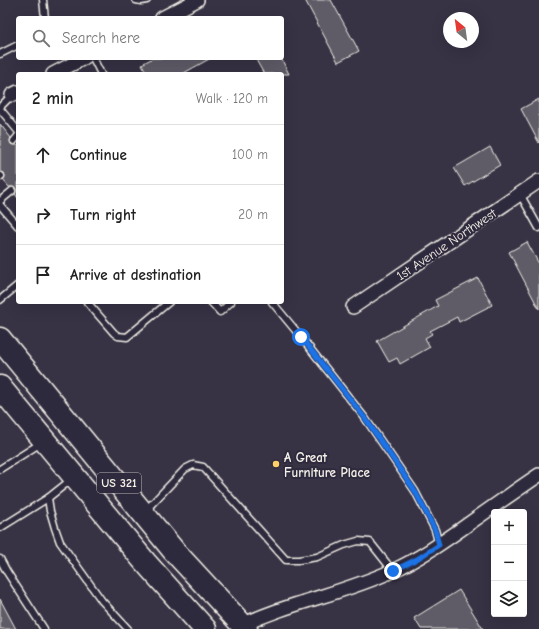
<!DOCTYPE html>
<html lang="en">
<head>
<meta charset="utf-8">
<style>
	:root { --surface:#fff; --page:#f6f6f6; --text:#222; --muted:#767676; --line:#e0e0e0 }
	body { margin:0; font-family:"Comic Neue",sans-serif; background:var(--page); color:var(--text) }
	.controls { position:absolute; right:12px; bottom:12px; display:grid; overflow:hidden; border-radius:4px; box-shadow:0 4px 16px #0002 }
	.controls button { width:36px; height:36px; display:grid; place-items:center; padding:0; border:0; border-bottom:1px solid var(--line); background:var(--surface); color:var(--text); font:20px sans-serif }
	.compass { position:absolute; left:443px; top:12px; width:36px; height:36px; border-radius:50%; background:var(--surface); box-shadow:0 4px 16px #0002; rotate:331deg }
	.stop { position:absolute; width:12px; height:12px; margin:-9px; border:3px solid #1a73e8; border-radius:50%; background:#fff }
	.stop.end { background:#1a73e8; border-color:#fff; box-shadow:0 1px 4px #0008 }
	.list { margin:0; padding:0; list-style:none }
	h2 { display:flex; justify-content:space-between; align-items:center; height:52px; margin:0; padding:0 16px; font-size:17px }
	h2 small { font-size:13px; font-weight:400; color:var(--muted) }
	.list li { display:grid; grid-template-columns:26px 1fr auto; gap:12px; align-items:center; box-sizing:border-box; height:60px; padding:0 16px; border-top:1px solid var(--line) }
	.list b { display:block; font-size:15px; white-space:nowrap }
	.list em { font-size:13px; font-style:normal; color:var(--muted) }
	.icon { flex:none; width:22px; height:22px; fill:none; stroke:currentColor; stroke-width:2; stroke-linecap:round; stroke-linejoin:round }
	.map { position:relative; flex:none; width:539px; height:629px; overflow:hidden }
	.search { position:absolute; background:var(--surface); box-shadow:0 4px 16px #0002; left:16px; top:16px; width:268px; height:44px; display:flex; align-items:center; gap:10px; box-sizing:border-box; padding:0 14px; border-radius:4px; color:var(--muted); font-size:15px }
	.panel { position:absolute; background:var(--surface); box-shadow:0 4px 16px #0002; left:16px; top:72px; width:268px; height:232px; border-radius:4px }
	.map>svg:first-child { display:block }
</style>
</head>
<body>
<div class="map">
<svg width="539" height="629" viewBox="0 0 539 629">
	<rect width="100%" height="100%" fill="#373244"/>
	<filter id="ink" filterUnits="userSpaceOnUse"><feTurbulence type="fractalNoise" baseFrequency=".025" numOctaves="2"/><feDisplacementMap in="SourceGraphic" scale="8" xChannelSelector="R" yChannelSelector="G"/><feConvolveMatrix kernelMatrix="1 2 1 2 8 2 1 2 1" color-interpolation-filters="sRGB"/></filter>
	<g filter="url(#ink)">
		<g fill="#5f5c67" stroke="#f4f1e8">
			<polygon points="305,0 331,0 359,51 338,62"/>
			<polygon points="153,58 211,58 182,74 147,74 142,64"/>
			<polygon points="255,58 281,58 289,74 264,74"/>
			<polygon points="539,99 539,143 521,109"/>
			<polygon points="0,124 11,138 10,141 11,144 14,145 17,145 18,146 18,198 15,194 16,192 16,188 13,187 9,187 3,180 5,177 4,173 0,172"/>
			<polygon points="490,147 500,165 465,186 454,168"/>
			<polygon points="527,242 539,264 539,309 509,252"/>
			<polygon points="478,278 492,305 459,322 457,317 430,331 432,334 425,338 430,347 400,364 397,358 389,362 377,341 438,306 435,300"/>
			<polygon points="459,590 483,629 421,629 414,618"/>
			<polygon points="0,599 16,629 0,629"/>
		</g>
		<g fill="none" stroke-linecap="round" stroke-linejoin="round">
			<defs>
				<g id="lane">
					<polyline points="43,0 45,18"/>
					<polyline points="136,0 141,1 147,0"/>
					<polyline points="0,54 18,45"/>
					<polyline points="93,58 101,74"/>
					<polyline points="0,107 12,95"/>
					<polyline points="0,109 18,131"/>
					<polyline points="14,141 18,136"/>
					<polyline points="0,177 1,176"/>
					<polyline points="520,194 539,228"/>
					<polyline points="0,201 12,191"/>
					<polyline points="0,205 18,226"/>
					<polyline points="0,300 18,285"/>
					<polyline points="87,302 114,333 118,336 127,337 169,302"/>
					<polyline points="211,302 220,312 231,302"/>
					<polyline points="272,302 301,337 365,418 415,491 435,530 439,545"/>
					<polyline points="0,469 41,443"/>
					<polyline points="72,479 48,498 50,511 55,528 60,542 102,601 128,629"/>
					<polyline points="146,510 185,469 193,465 203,467 286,560 299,560 317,557 344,545 358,541 370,542 393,571"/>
					<polyline points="0,528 48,498"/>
					<polyline points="0,559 7,572 44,629"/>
				</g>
				<g id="street">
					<polyline points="162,18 197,0"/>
					<polyline points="53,74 84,58"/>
					<polyline points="12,95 18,92"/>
					<polyline points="353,307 539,181"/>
					<path d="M 238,627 C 287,603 342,594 392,571 C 419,559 443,542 467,525 C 491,508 515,491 539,475"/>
				</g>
				<g id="highway">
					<polyline points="0,339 174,551 246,629"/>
					<polyline points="0,387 145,562 205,629"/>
				</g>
			</defs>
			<use href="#lane" stroke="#f4f1e8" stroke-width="9"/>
			<use href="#street" stroke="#f4f1e8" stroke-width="16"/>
			<use href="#highway" stroke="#f4f1e8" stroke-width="25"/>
			<use href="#lane" stroke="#2f2a3d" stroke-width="6"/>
			<use href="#street" stroke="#2f2a3d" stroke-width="13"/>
			<use href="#highway" stroke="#2f2a3d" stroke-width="22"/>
		</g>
	</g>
	<g fill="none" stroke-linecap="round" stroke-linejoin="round" filter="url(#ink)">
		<polyline stroke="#1a73e8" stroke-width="5" points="301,337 365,418 415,491 435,530 439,545 417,559 393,571"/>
	</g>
	<circle fill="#ffd166" stroke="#2f2a3d" stroke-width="1.5" cx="276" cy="464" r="4"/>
	<g text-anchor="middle" stroke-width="4" stroke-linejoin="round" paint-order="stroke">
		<rect fill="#2f2a3d" stroke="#b9b5b5" stroke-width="1" x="97" y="473" width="44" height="20" rx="3"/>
		<g font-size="12" font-weight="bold" fill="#f4f1e8">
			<text x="119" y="487">US 321</text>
		</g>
		<g font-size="13" fill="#f4f1e8" stroke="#2f2a3d">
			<text transform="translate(446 244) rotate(-34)" y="5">1st Avenue Northwest</text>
		</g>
		<g font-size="13" font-weight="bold" fill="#f4f1e8" stroke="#2f2a3d" text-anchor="start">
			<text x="284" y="462">A Great<tspan x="284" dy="15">Furniture Place</tspan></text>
		</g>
	</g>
</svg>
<div class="controls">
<button>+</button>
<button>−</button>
<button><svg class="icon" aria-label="layers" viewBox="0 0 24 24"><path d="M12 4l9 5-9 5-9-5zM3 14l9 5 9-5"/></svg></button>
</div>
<svg class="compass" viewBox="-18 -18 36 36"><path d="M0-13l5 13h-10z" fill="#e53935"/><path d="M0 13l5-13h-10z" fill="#767676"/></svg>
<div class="stop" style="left:301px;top:337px"></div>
<div class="stop end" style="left:393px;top:571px"></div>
<div class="search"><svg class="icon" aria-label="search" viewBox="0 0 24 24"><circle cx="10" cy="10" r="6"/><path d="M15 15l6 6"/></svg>Search here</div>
<section class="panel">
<h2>2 min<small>Walk · 120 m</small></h2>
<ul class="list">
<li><svg class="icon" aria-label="ahead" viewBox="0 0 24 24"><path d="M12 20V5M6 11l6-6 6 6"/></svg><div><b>Continue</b></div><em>100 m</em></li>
<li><svg class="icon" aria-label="right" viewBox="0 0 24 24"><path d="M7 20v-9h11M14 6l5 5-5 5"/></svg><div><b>Turn right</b></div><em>20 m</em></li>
<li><svg class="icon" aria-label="arrive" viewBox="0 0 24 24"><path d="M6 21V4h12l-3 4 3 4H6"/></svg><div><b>Arrive at destination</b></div></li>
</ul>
</section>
</div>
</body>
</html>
